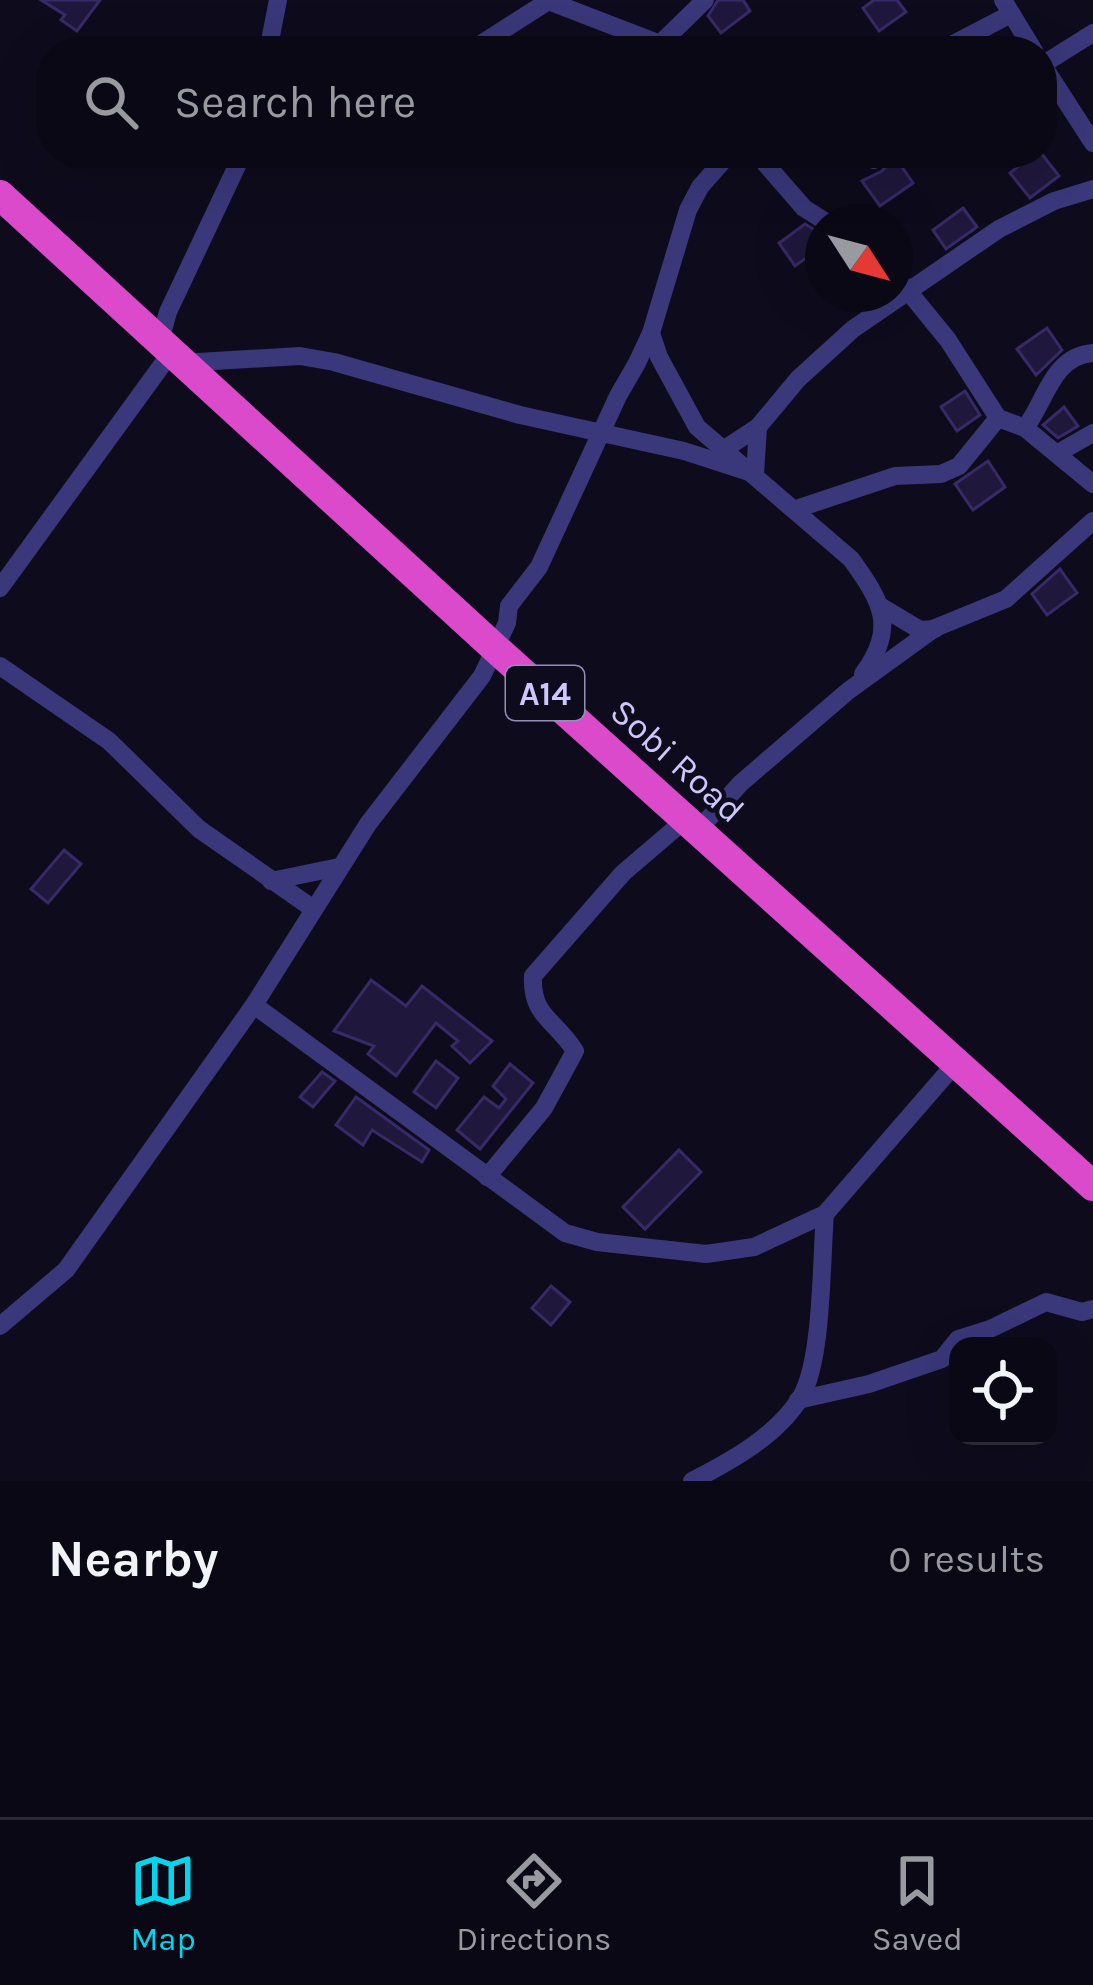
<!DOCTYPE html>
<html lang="en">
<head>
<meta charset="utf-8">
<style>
	:root { --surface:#0a0815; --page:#181622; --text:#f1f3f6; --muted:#999aa0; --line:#2a2934; --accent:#04d5ed }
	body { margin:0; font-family:Karla,sans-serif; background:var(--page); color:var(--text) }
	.controls { position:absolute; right:36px; bottom:36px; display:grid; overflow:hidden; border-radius:24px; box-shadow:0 12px 48px #0002 }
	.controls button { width:108px; height:108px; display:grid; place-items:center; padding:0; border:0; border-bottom:3px solid var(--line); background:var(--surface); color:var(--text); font:60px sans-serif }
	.compass { position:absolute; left:805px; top:204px; width:108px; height:108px; border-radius:50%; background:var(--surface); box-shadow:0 12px 48px #0002; rotate:126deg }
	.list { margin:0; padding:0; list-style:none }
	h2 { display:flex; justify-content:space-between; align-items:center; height:156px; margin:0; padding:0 48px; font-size:51px }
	h2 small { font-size:39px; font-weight:400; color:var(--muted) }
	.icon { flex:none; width:66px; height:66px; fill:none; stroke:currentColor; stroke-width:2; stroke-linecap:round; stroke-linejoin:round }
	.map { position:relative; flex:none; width:1093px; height:1481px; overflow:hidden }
	.search { position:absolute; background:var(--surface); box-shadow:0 12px 48px #0002; left:36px; right:36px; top:36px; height:132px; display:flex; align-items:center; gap:30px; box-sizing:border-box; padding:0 42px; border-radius:48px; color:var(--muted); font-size:45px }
	.sheet { height:336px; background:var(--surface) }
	nav { display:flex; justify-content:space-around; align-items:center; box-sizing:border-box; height:168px; border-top:3px solid var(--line); background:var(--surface); font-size:33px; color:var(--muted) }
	nav a { display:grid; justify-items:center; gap:6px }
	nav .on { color:var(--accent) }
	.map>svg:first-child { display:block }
</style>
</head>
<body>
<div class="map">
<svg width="1093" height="1481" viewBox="0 0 1093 1481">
	<rect width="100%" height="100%" fill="#0e0b1c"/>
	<g fill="#1f183c" stroke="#372a68" stroke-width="3">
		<polygon points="41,0 100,0 77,31 61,20 65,15"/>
		<polygon points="718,0 743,0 750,11 721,33 708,16"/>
		<polygon points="874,0 897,0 906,12 879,31 863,8"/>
		<polygon points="1035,153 1041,153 1059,176 1030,198 1010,173"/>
		<polygon points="895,157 913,183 880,206 862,181 882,171"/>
		<polygon points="963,208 977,227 946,249 933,230"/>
		<polygon points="805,224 823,235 823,246 795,266 779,243"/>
		<polygon points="1047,328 1062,350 1036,375 1017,349"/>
		<polygon points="965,391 980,415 957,431 941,407"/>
		<polygon points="1064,407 1078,426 1058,438 1043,425"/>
		<polygon points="988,461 1005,487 973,510 955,484"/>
		<polygon points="1060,569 1077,593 1047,615 1032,594"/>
		<polygon points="64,850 81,864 48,903 31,889"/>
		<polygon points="371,980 406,1006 422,986 492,1041 470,1063 452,1046 458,1041 436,1023 396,1076 368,1054 374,1046 334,1031"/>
		<polygon points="436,1061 458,1078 436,1108 414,1092"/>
		<polygon points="510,1064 533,1083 480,1149 457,1130 484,1097 499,1108 506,1099 493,1086"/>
		<polygon points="322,1072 335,1081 313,1107 300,1097"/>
		<polygon points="356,1097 429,1150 422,1162 372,1130 363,1145 336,1125"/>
		<polygon points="679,1150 701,1172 645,1229 623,1207"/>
		<polygon points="551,1286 570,1302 551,1325 532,1308"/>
	</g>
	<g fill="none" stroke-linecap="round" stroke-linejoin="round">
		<g stroke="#3a377a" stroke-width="18">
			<polyline points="546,0 660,44 665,51"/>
			<polyline points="1003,0 1034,51"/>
			<polyline points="660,44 705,0"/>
			<polyline points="268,51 278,0"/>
			<polyline points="470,51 550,0"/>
			<polyline points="940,51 1011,14"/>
			<polyline points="1042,64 1093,143"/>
			<polyline points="1042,65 1093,33"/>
			<polyline points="756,153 804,208 826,222"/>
			<polyline points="870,153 874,160"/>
			<polyline points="895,275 948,340 998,418 1025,428 1093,484"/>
			<path d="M 651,333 L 659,357 L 697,427 L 851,559 C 882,602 897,627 863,674"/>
			<polyline points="159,344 168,312 243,153"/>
			<polyline points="181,363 300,356 334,362 520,415 684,451 755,474 758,427"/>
			<path d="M 1025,428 C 1046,401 1052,356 1093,353"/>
			<polyline points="723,450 758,427 798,379 853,329 999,229 1054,201 1093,189"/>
			<polyline points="1058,453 1093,433"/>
			<polyline points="796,509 895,476 941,474 959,466 998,418"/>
			<polyline points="0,588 170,354"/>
			<polyline points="880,606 920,630 935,629"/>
			<polyline points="0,666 109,741 199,829 312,908"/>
			<polyline points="697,831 741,783 848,691 935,628 1006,599 1093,521"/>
			<polyline points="271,881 339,867"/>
			<polyline points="254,1005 565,1233 597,1242 706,1254 754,1247 825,1214 955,1064"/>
			<path d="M 487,1177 L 544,1108 L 575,1051 C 556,1020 531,1017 533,976 L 623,873 L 685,820"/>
			<polyline points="0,1326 66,1270 254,1005 368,824 482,676 507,623 509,606 539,567 618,396 637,363 651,333 688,210 700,187 730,153"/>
			<polyline points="798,1400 869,1384 942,1359 958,1339 990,1329 1046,1302 1082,1312 1093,1309"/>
			<path d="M 692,1481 C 731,1461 777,1436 801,1397 C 823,1359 821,1260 825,1214"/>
		</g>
		<polyline stroke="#dc4acc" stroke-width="30" points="0,195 496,649 1093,1186"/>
	</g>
	<g text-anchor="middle" stroke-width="9" stroke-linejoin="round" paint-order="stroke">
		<rect fill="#0e0b1c" stroke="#948fba" stroke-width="3" x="506" y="666" width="78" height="54" rx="9"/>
		<g font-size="33" font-weight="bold" fill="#cec7fe">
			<text x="545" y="705">A14</text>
		</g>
		<g font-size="36" fill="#cec7fe" stroke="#0e0b1c">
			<text transform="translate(678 760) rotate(42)" y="13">Sobi Road</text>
		</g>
	</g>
</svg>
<div class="controls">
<button><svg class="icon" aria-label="locate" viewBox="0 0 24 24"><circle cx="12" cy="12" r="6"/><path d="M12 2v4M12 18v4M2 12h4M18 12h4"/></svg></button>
</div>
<svg class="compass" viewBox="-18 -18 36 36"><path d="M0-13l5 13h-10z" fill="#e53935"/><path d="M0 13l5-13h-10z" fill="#999aa0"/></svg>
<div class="search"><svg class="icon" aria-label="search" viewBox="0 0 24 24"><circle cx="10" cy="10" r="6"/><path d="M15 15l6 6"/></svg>Search here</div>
</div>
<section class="sheet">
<h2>Nearby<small>0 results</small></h2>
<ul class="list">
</ul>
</section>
<nav>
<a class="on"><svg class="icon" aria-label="map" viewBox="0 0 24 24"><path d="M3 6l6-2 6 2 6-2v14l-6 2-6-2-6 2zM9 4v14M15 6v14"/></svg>Map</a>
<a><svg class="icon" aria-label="directions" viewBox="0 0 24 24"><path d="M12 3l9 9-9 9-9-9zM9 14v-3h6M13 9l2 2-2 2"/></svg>Directions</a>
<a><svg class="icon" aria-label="saved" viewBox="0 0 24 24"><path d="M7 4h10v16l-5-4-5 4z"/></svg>Saved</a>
</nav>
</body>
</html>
